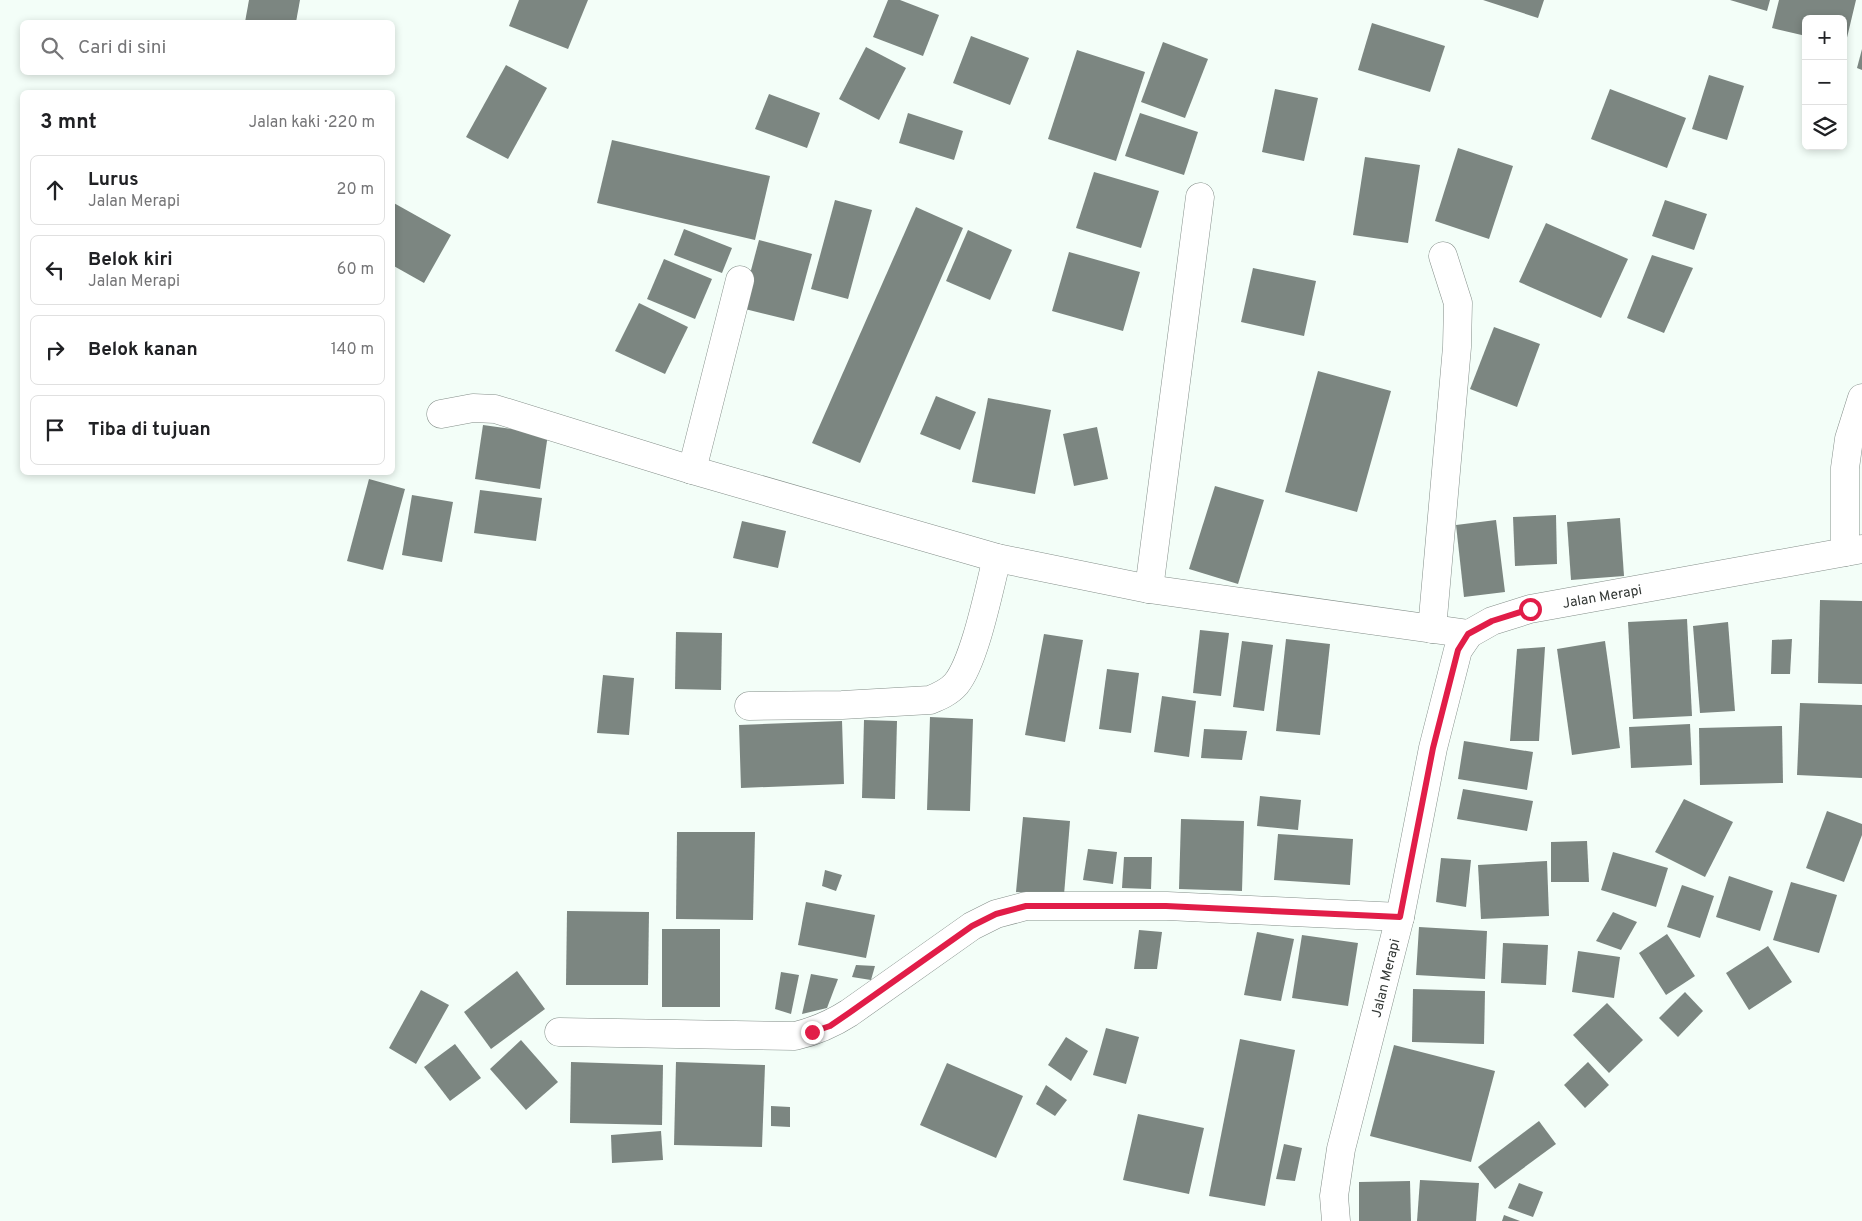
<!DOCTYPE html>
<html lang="id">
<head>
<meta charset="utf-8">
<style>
	:root { --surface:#fff; --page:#f6f6f6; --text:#202124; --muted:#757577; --line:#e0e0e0 }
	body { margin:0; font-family:Overpass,sans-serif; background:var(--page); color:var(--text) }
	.controls { position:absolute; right:15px; top:15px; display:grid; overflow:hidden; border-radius:8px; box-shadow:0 2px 8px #0003 }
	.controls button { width:45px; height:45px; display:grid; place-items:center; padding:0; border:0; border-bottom:1px solid var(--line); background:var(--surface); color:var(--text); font:25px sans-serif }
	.stop { position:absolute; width:15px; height:15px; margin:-11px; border:4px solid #e11d48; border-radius:50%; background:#fff }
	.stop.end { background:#e11d48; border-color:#fff; box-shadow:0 1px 5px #0008 }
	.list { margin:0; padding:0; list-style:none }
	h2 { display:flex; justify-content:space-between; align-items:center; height:65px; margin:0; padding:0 20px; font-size:21px }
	h2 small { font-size:16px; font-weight:400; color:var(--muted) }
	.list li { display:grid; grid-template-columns:32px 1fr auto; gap:15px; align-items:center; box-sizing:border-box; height:70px; margin:0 10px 10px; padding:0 10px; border:1px solid var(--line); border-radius:8px }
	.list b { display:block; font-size:19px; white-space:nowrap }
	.list p { margin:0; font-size:16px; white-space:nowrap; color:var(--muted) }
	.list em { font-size:16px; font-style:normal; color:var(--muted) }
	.icon { flex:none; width:28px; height:28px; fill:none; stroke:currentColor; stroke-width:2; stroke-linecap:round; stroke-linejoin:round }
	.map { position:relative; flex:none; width:1862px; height:1221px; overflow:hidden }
	.search { position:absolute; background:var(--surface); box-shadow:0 2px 8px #0003; left:20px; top:20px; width:375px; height:55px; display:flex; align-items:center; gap:12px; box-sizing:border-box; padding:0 18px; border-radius:8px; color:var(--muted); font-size:19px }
	.panel { position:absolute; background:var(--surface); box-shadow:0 2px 8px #0003; left:20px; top:90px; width:375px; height:385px; border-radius:8px }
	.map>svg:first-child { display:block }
</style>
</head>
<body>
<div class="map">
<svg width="1862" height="1221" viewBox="0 0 1862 1221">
	<rect width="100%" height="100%" fill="#f3fef8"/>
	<g fill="#7c8681">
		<polygon points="249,0 300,0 296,22 245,22"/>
		<polygon points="519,0 588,0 568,49 509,26"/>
		<polygon points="888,0 900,0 939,15 923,56 873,37"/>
		<polygon points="1483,0 1544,0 1538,18"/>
		<polygon points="1730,0 1770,0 1767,11"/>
		<polygon points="1779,0 1856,0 1845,46 1843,45 1843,19 1806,19 1806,36 1772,28"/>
		<polygon points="1372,23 1445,46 1430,92 1358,70"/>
		<polygon points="971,36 1029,58 1010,105 953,83"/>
		<polygon points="1163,42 1208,59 1185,118 1141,102"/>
		<polygon points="866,47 906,68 879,120 839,99"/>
		<polygon points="1862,49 1862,70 1857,68"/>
		<polygon points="1077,50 1145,72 1116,161 1048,139"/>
		<polygon points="506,65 547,88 508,159 466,137"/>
		<polygon points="1709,75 1744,86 1727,140 1692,129"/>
		<polygon points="1275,89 1318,98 1304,161 1262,152"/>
		<polygon points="1610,89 1686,118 1667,168 1591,139"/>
		<polygon points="769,94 820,113 807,148 755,129"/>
		<polygon points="908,113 963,131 954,160 899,143"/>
		<polygon points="1140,113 1198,132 1184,175 1125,156"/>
		<polygon points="612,140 770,176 755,240 597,203"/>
		<polygon points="1458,148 1513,166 1489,239 1435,221"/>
		<polygon points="1365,157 1420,165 1408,243 1353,235"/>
		<polygon points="1094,172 1159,191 1141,248 1076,228"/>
		<polygon points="835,200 872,210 848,299 811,289"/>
		<polygon points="1665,200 1707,214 1694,250 1652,236"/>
		<polygon points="392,202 451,235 424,283 392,265"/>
		<polygon points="916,207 963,228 860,463 812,443"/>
		<polygon points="1546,223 1628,259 1601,318 1519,282"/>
		<polygon points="684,229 732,248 722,273 674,255"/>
		<polygon points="968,230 1012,250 990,300 946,281"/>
		<polygon points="759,240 812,254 794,321 741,308"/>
		<polygon points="1069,252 1140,272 1123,331 1052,311"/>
		<polygon points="1652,255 1693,268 1664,333 1627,318"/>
		<polygon points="664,259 712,279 695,319 647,299"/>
		<polygon points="1253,268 1316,281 1304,336 1241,322"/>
		<polygon points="639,303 688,327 665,374 615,351"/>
		<polygon points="1494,327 1540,344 1517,407 1470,389"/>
		<polygon points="1318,371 1391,391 1357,512 1285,492"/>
		<polygon points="936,396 976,412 960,450 920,434"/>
		<polygon points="988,398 1051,410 1035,494 972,482"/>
		<polygon points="483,425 548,434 540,489 475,479"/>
		<polygon points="1097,427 1108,479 1074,486 1063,434"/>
		<polygon points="369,479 405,489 383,570 347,561"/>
		<polygon points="1215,486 1264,500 1238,584 1189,569"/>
		<polygon points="480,490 542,498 536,541 474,533"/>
		<polygon points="412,495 453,502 442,562 402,555"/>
		<polygon points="1556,515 1557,564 1515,566 1513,517"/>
		<polygon points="1620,518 1624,576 1571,580 1567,522"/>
		<polygon points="1496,520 1505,592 1464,597 1456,525"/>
		<polygon points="742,521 786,531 778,568 733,558"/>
		<polygon points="1820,600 1862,601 1862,684 1818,683"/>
		<polygon points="1687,619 1692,716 1633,719 1628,622"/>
		<polygon points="1728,622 1735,711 1700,713 1693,626"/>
		<polygon points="1200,630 1229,633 1221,696 1193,693"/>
		<polygon points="676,632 722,633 721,690 675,689"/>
		<polygon points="1044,634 1083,640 1065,742 1025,735"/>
		<polygon points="1286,639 1330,644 1320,735 1276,731"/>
		<polygon points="1792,639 1790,674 1771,674 1772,640"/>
		<polygon points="1242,641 1273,645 1264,711 1233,707"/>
		<polygon points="1605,641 1620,748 1572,755 1557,649"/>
		<polygon points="1545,647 1539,741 1510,741 1517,649"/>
		<polygon points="1107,669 1139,673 1131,733 1099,729"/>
		<polygon points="603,675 634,678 629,735 597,733"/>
		<polygon points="1162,696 1196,701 1189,757 1154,752"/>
		<polygon points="1800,703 1862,705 1862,778 1797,775"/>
		<polygon points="930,717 973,719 970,811 927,810"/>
		<polygon points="864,720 897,721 895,799 862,798"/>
		<polygon points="842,721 844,784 741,788 739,725"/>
		<polygon points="1690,724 1692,765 1631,768 1629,727"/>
		<polygon points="1782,726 1783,783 1700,785 1699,728"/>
		<polygon points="1204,729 1247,731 1242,760 1201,758"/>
		<polygon points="1464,741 1533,752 1527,790 1458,779"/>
		<polygon points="1463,789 1533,801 1527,831 1457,819"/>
		<polygon points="1260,796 1301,800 1298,830 1257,826"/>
		<polygon points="1684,799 1733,822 1705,877 1655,852"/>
		<polygon points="1827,811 1862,824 1862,835 1844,882 1806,868"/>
		<polygon points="1023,817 1070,821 1064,895 1016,892"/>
		<polygon points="1181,819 1244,821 1242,891 1179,889"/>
		<polygon points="677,832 755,832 753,920 676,919"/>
		<polygon points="1278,834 1353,839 1350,885 1274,880"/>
		<polygon points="1587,841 1589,882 1551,882 1551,842"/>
		<polygon points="1088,849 1117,852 1113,884 1083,880"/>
		<polygon points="1613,852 1668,868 1656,907 1601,890"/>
		<polygon points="1124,857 1152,857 1151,889 1122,888"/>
		<polygon points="1441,858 1471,860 1466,907 1436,902"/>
		<polygon points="1547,861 1549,916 1481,919 1478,865"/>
		<polygon points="825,870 842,875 836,891 822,886"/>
		<polygon points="1729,876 1773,891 1760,931 1716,917"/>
		<polygon points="1791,882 1837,895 1819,953 1773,940"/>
		<polygon points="1682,885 1714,896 1700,938 1667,927"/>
		<polygon points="806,902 875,915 866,958 798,945"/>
		<polygon points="567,911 649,912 648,985 566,985"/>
		<polygon points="1613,912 1637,922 1621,950 1596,941"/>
		<polygon points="1419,927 1487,931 1485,979 1416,975"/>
		<rect x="662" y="929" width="58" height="78"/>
		<polygon points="1139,930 1162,932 1157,969 1134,969"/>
		<polygon points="1257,932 1294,939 1281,1001 1244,995"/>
		<polygon points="1667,934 1695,976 1666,995 1639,953"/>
		<polygon points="1302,935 1358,943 1348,1006 1292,998"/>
		<polygon points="1503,943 1548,945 1546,985 1501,983"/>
		<polygon points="1768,946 1792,982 1749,1010 1726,973"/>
		<polygon points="1578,951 1620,957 1614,998 1572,992"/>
		<polygon points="856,965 875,966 871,980 852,977"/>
		<polygon points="517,971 545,1009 491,1049 464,1012"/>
		<polygon points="781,972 799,975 791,1014 775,1009"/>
		<polygon points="811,974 838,979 827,1008 802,1014"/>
		<polygon points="1413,989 1485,991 1484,1044 1412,1042"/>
		<polygon points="421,990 449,1005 416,1064 389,1048"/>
		<polygon points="1685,992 1703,1011 1678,1037 1659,1018"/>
		<polygon points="1607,1003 1643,1040 1609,1073 1573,1035"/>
		<polygon points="1106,1028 1139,1037 1126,1084 1093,1075"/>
		<polygon points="1066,1037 1088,1051 1071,1081 1048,1065"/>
		<polygon points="1240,1039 1295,1050 1265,1206 1209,1196"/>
		<polygon points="521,1040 558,1082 526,1110 490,1069"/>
		<polygon points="455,1044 481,1078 450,1101 424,1067"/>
		<polygon points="1394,1045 1495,1071 1471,1162 1370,1136"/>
		<polygon points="571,1062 663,1065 662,1125 570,1123"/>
		<polygon points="676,1062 765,1065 762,1147 674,1145"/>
		<polygon points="1588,1062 1609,1085 1585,1108 1564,1085"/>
		<polygon points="947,1063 1023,1096 996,1158 920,1125"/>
		<polygon points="1046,1085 1067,1100 1055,1116 1036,1104"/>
		<polygon points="771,1106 790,1107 790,1127 771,1126"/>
		<polygon points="1138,1114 1204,1128 1189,1194 1123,1180"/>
		<polygon points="1539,1121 1556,1144 1495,1189 1478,1167"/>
		<polygon points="661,1131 663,1160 612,1163 611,1135"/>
		<polygon points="1284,1144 1302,1148 1295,1181 1276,1179"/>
		<polygon points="1420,1180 1479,1183 1476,1221 1417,1221"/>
		<polygon points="1410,1181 1411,1221 1359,1221 1359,1182"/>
		<polygon points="1519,1183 1543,1192 1533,1217 1508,1208"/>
		<polygon points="1504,1215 1520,1221 1502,1221"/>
	</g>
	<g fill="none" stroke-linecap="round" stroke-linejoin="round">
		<defs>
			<g id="minor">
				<polyline points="441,414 473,408 495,409 692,470 997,558 1149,589 1469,634"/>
				<polyline points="692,470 740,280"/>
				<polyline points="1845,552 1845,468 1849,439 1862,398"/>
				<polyline points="1149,589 1200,197"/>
				<polyline points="1432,629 1457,347 1458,303 1443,256"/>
				<path d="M 749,706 L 842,705 L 930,700 C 940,696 949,692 956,684 C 975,661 989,589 997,558"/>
				<path d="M 559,1032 L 795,1036 C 816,1031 832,1024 849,1013 L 972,926 L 996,914 L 1026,906 L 1167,906 L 1400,917"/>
				<polyline points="1336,1221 1334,1196 1341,1149 1400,917 1433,748 1458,650 1469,634 1492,621 1530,609 1862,549"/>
			</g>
		</defs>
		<use href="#minor" stroke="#858f8a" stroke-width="29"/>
		<use href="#minor" stroke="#fff" stroke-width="28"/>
	</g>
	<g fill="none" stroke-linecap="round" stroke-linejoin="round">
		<polyline stroke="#e11d48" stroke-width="6" points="812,1032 830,1026 849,1013 972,926 996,914 1026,906 1166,906 1400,917 1433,748 1458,650 1468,634 1492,621 1530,609"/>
	</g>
	<g text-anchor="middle" stroke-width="4" stroke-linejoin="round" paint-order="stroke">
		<g font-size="14" fill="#333835" stroke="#fff">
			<text transform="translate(1602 596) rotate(-10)" y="5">Jalan Merapi</text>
			<text transform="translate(1385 978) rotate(-76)" y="5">Jalan Merapi</text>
		</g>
	</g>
</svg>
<div class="controls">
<button>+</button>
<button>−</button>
<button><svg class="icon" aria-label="layers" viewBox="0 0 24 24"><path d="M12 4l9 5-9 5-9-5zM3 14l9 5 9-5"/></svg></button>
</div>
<div class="stop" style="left:1530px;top:609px"></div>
<div class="stop end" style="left:812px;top:1032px"></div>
<div class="search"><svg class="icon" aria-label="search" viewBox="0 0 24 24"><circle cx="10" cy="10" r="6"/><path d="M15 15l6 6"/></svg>Cari di sini</div>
<section class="panel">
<h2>3 mnt<small>Jalan kaki · 220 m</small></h2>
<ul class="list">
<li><svg class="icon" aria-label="ahead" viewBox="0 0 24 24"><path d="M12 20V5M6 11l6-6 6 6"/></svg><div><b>Lurus</b><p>Jalan Merapi</p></div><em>20 m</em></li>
<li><svg class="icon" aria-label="left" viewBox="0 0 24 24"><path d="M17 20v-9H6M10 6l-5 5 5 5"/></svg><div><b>Belok kiri</b><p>Jalan Merapi</p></div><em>60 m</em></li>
<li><svg class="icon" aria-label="right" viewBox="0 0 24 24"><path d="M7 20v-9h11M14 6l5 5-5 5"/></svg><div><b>Belok kanan</b></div><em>140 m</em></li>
<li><svg class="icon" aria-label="arrive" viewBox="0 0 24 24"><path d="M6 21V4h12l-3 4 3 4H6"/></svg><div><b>Tiba di tujuan</b></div></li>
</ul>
</section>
</div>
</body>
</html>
